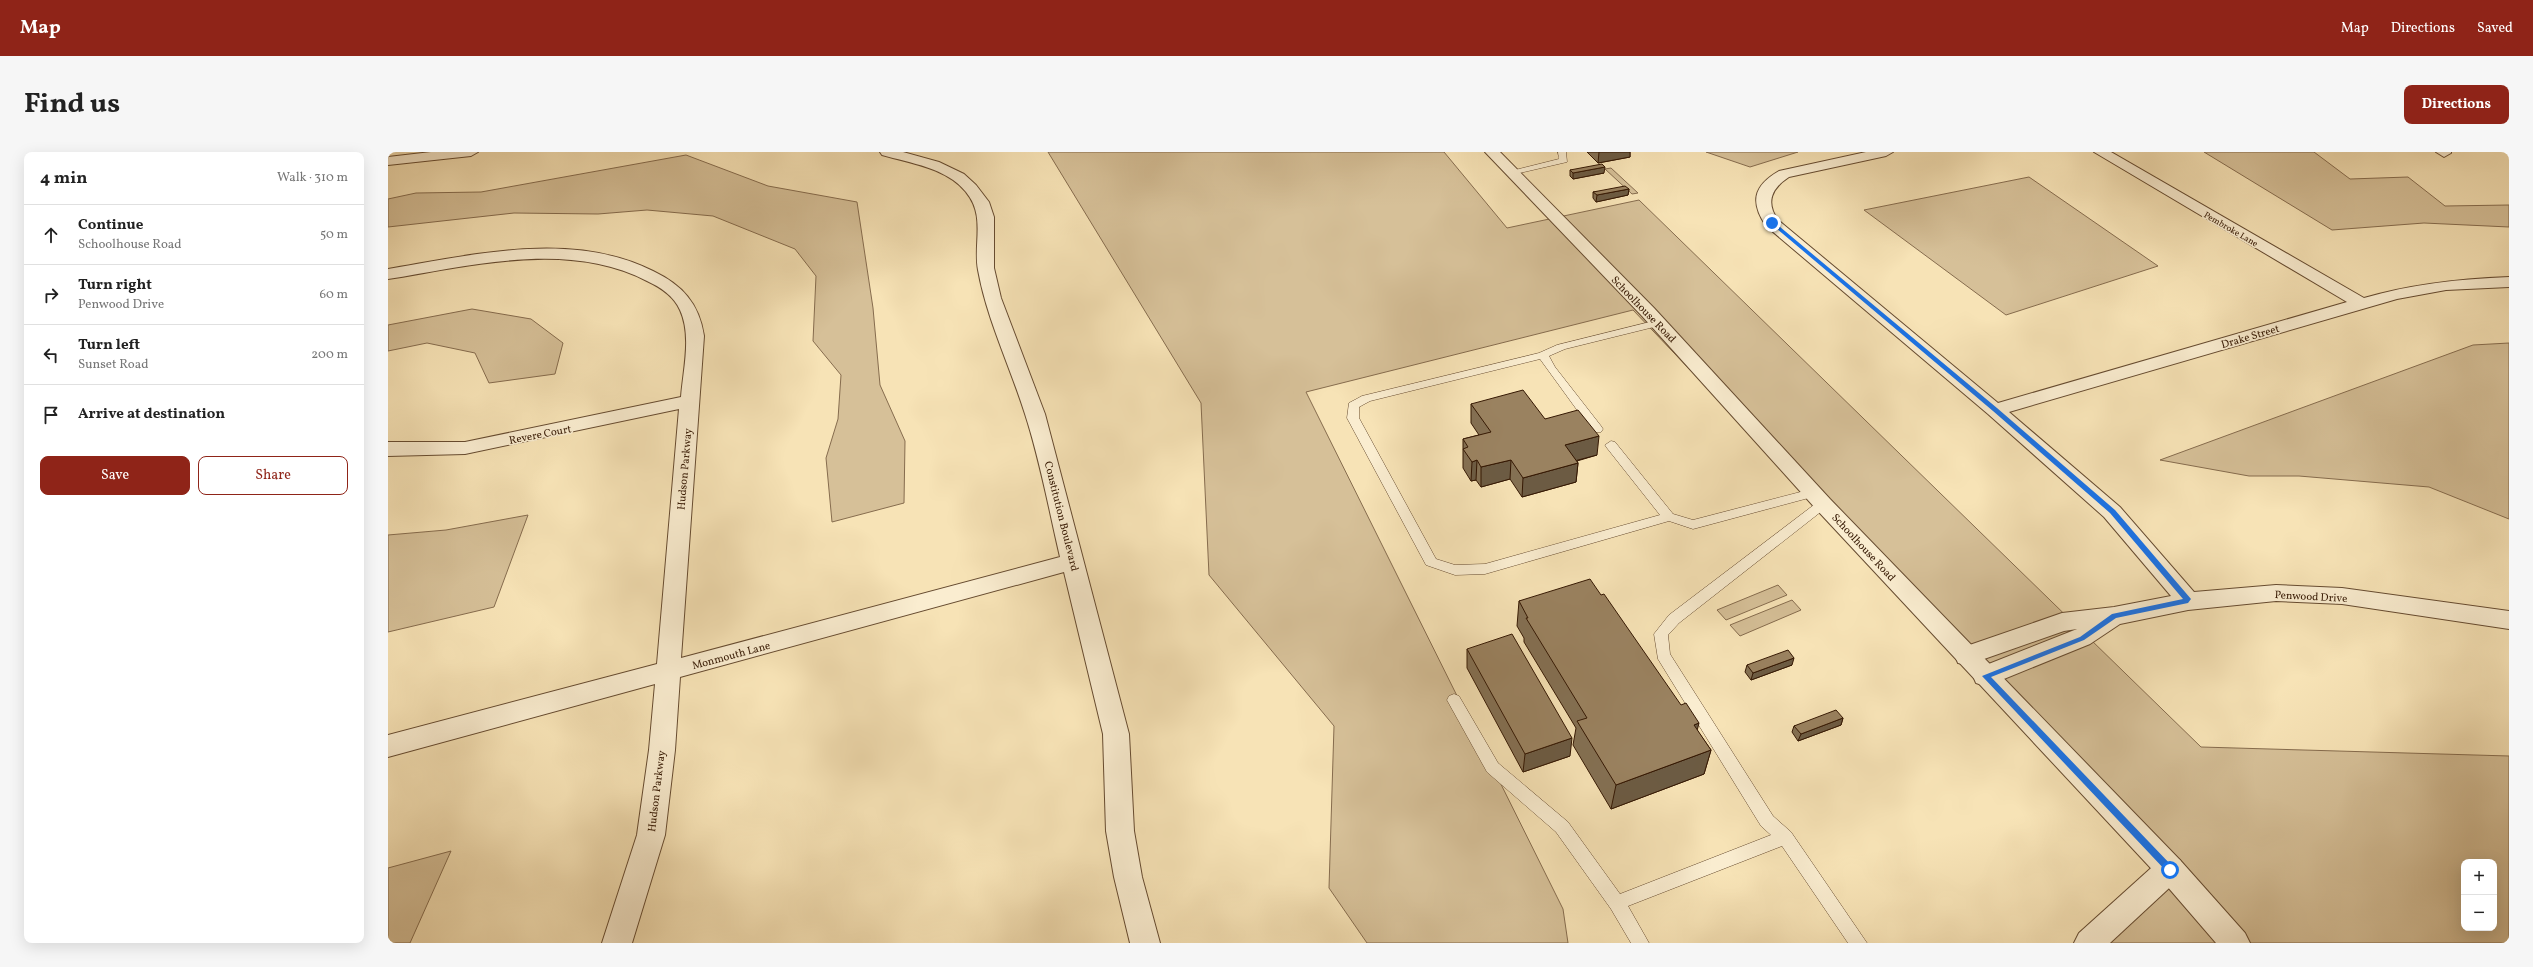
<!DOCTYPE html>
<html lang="en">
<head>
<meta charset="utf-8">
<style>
	:root { --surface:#fff; --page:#f6f6f6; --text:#222; --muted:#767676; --line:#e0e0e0; --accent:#8f2418 }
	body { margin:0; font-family:Vollkorn,serif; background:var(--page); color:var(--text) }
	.controls { position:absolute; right:12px; bottom:12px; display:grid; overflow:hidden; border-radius:8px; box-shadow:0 4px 16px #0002 }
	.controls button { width:36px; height:36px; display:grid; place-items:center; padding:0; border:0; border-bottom:1px solid var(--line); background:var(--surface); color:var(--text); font:20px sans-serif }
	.stop { position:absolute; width:12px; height:12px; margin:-9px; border:3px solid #1a73e8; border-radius:50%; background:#fff }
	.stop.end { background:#1a73e8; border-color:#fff; box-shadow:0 1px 4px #0008 }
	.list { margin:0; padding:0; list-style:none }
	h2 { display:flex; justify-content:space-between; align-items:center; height:52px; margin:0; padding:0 16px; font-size:17px }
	h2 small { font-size:13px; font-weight:400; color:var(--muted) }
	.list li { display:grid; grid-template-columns:26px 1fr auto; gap:12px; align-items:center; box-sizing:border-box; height:60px; padding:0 16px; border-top:1px solid var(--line) }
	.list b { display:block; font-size:15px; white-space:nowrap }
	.list p { margin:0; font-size:13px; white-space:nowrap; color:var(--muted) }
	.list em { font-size:13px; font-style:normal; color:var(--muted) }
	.actions { display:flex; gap:8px; padding:12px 16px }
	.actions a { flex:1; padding:9px 0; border:1px solid var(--accent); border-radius:8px; text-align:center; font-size:14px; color:var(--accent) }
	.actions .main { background:var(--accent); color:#fff }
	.icon { flex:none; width:22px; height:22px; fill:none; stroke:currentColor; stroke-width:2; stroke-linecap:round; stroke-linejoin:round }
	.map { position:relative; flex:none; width:2121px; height:791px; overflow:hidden; border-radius:8px }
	header { display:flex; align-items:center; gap:24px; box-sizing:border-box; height:56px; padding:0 20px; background:var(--accent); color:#fff }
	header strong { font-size:19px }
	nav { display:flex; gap:22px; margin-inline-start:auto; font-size:14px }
	.intro { display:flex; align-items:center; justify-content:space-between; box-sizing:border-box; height:96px; padding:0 24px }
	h1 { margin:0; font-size:28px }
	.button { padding:10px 18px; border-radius:8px; background:var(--accent); color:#fff; font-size:14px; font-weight:700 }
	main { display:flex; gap:24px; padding:0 24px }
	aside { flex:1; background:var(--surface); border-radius:8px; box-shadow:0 4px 16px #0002 }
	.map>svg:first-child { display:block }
</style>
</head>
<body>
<header>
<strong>Map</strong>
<nav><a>Map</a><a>Directions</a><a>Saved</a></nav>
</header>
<div class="intro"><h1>Find us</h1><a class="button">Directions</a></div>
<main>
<aside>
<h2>4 min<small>Walk · 310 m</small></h2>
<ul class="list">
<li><svg class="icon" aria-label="ahead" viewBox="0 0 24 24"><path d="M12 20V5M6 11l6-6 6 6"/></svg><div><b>Continue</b><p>Schoolhouse Road</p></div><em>50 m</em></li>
<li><svg class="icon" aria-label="right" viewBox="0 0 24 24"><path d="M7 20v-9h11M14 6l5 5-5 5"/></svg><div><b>Turn right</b><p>Penwood Drive</p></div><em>60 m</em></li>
<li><svg class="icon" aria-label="left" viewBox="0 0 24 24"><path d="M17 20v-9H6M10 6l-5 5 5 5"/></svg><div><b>Turn left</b><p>Sunset Road</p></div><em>200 m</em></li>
<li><svg class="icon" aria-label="arrive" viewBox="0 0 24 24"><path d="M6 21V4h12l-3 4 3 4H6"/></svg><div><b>Arrive at destination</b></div></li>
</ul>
<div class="actions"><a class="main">Save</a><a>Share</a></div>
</aside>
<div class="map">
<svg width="2121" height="791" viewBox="0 0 2121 791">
	<rect width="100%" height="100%" fill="#f7e3b6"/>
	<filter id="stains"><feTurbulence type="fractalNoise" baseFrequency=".005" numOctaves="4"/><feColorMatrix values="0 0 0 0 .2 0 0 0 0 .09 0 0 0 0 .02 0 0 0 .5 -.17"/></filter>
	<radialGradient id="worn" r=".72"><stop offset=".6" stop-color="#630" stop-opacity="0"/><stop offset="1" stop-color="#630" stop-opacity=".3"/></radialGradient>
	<g fill="#d6c098" stroke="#866c4e" fill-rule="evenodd">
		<path d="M 660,0 L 1056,0 L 1119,76 L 1251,48 L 1813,595 L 2121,604 L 2121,791 L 1711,791 L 1783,722 L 1245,158 L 918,240 L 1175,757 L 1180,791 L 979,791 L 941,736 L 946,574 L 821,423 L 813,251 ZM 2076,710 L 2106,710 L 2106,776 L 2076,776 Z"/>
		<polygon points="1318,0 1410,0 1362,15"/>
		<polygon points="1816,0 1926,0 1962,27 2020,25 2057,54 2121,53 2121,75 2036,71 1944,78"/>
		<polygon points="298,3 380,34 469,50 485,156 492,233 517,289 516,351 444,370 438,306 450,267 453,223 425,189 428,124 407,97 325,64 259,58 210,62 126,61 0,75 0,47 28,41 93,40"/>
		<polygon points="1223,16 1250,41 1244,42 1217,17"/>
		<polygon points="1641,25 1770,114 1618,163 1476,58"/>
		<polygon points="84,157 143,167 175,191 167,222 101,231 87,201 39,191 0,199 0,173"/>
		<polygon points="2121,191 2121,367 2041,335 1911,324 1861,324 1772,308 2085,193"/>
		<polygon points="140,363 106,455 0,480 0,383 58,378"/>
		<polygon points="1390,433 1399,443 1338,468 1329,458"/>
		<polygon points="1404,448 1413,458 1352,484 1342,473"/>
		<polygon points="63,699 22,791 0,791 0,716"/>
	</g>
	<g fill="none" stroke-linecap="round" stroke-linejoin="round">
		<defs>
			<g id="service">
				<polygon points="1170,0 1178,0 1179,10 1123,23 1119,20 1171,7"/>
				<polygon points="1270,168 1274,169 1274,173 1177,197 1161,204 1167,215 1213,274 1215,277 1213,280 1205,280 1152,207 982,249 971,255 971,266 1048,407 1067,413 1097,412 1272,363 1219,296 1217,293 1223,289 1227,290 1285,362 1305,368 1424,337 1430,341 1428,344 1305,377 1281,369 1097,422 1067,423 1038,413 959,266 961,251 974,244 1151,201 1169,193"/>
				<polygon points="1435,348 1439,349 1441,352 1439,355 1291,471 1280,483 1282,502 1385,664 1403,680 1479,791 1460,791 1394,694 1240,754 1261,791 1243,791 1223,757 1168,680 1099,620 1059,548 1061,544 1066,542 1071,544 1110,611 1180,670 1232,742 1383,683 1373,674 1270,507 1266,482 1281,463 1431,349"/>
			</g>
			<g id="minor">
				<polygon points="43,0 90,0 83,4 0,13 0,5"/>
				<path d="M 492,0 L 515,0 L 551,10 L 576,22 L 588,33 L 601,50 L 606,65 L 606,116 L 613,146 L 657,262 L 741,582 L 746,679 L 754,725 L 772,791 L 742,791 L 726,725 L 718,679 L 715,582 L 676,420 L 292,525 L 287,598 L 277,683 L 244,791 L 214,791 L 249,683 L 261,598 L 267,532 L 0,605 L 0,583 L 269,512 L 291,257 L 77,302 L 0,304 L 0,290 L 77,290 L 293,245 C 295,218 304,184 292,158 C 286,144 272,135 259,129 C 180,88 83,114 0,127 L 0,117 C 84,103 184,78 265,119 C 294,133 311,151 316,184 L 293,506 L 672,405 C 661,358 652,308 637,262 C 622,214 599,168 590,118 C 585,91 598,64 578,40 C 559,16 522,11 494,3 Z"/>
				<path d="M 1478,0 L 1505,0 L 1498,4 L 1401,25 C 1384,36 1377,50 1390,68 L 1610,251 L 1959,150 L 1706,0 L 1723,0 L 1976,146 C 2024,132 2071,127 2121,125 L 2121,135 L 2058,138 L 2009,147 L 1621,260 L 1732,355 L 1806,440 L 1888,433 L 1954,436 L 2121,459 L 2121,477 L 1954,452 L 1888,449 L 1800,458 L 1732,472 L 1702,492 L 1606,531 L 1597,534 L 1588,531 L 1585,524 L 1588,517 L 1689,477 L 1676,479 L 1579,513 L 1570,511 L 1567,504 L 1570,497 L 1674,461 L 1726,455 L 1783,444 L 1716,365 L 1600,262 L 1378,74 C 1362,50 1365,34 1391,19 Z"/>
				<polygon points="2048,0 2063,0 2063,1 2056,5"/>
				<polygon points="1782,704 1792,708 1796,717 1792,726 1722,791 1686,791 1691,781 1772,708"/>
			</g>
			<polygon id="tertiary" points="1097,0 1112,0 1266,156 1442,347 1792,708 1857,781 1862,791 1828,791 1772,726 1428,357 1254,164"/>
		</defs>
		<use href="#service" stroke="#664b30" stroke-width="1"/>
		<use href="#minor" stroke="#664b30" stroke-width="2"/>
		<use href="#tertiary" stroke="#664b30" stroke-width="2"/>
		<use href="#service" fill="#faedd0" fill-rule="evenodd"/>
		<use href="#minor" fill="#faedd0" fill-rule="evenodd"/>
		<use href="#tertiary" fill="#faedd0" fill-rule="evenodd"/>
	</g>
	<g fill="#847053" stroke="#351803">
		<polygon points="1199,0 1242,0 1242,5 1210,11"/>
		<polygon points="1182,18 1216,21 1185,27 1182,24"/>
		<polygon points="1241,37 1240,43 1208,50 1205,46 1205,40"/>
		<polygon points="1083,252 1157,267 1209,303 1189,309 1190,311 1188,330 1134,345 1122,327 1093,335 1088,328 1083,329 1075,316 1075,287 1091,283 1083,271"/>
		<polygon points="1213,443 1323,598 1316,622 1223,657 1185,593 1188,576 1136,490 1136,486 1129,474 1131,449"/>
		<polygon points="1079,497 1182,604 1135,620 1079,516"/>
		<polygon points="1359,513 1404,513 1363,528 1357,520"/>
		<polygon points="1455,566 1453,573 1410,589 1404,580 1406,574"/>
	</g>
	<g fill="#6c5b43" stroke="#351803">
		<polygon points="1211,0 1242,0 1242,5 1210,11"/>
		<polygon points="1217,15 1216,21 1185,27 1185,21"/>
		<polygon points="1241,37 1240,43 1208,50 1209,43"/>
		<polygon points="1211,284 1209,303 1175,312 1177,293"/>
		<polygon points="1089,308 1088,328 1083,329 1084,310"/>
		<polygon points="1123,308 1122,327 1093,335 1093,315"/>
		<polygon points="1190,311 1188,330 1134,345 1135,326"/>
		<polygon points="1406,506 1404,513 1363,528 1365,521"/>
		<polygon points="1455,566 1453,573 1410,589 1413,582"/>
		<polygon points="1311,571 1305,595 1306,573"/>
		<polygon points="1184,586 1182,604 1135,620 1137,602"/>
		<polygon points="1323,598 1316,622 1223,657 1228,633"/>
	</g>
	<g fill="#9a8260" stroke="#351803">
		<polygon points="1214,12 1217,15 1185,21 1182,18"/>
		<polygon points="1237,34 1241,37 1209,43 1205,40"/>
		<polygon points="1135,238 1157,267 1190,258 1211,284 1177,293 1190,311 1135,326 1123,308 1093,315 1089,308 1084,310 1075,297 1080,295 1075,287 1103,280 1083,252"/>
		<polygon points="1202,427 1213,443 1216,442 1293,553 1298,551 1311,571 1306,573 1323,598 1228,633 1189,569 1199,566 1138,466 1140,466 1131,449"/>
		<polygon points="1124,482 1184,586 1137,602 1079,497"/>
		<polygon points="1400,498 1406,506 1365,521 1359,513"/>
		<polygon points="1448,558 1455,566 1413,582 1406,574"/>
	</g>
	<polygon fill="#1a73e8" points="1386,70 1609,256 1727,358 1803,447 1800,451 1728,466 1696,488 1603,525 1785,715 1785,720 1779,720 1594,524 1692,485 1724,462 1795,447 1722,361 1605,259 1382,71"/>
	<g text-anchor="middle" stroke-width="3.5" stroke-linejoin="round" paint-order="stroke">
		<g font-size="9" fill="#351803" stroke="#faedd0">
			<text transform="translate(1843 77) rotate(30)" y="3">Pembroke Lane</text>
		</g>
		<g font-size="11" fill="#351803" stroke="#faedd0">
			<text transform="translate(1256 157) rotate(46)" y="4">Schoolhouse Road</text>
			<text transform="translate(1862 184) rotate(-16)" y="4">Drake Street</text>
			<text transform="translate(152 282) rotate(-11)" y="4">Revere Court</text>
			<text transform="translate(296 317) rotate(-85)" y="4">Hudson Parkway</text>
			<text transform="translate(674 364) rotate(76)" y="4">Constitution Boulevard</text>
			<text transform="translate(1476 395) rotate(47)" y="4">Schoolhouse Road</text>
			<text transform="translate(1923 444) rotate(3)" y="4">Penwood Drive</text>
			<text transform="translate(343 503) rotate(-15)" y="4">Monmouth Lane</text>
			<text transform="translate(268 639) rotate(-83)" y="4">Hudson Parkway</text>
		</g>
	</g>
	<rect width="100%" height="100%" filter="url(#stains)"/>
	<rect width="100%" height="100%" fill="url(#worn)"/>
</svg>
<div class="controls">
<button>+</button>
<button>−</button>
</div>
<div class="stop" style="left:1782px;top:718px"></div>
<div class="stop end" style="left:1384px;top:71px"></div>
</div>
</main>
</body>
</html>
